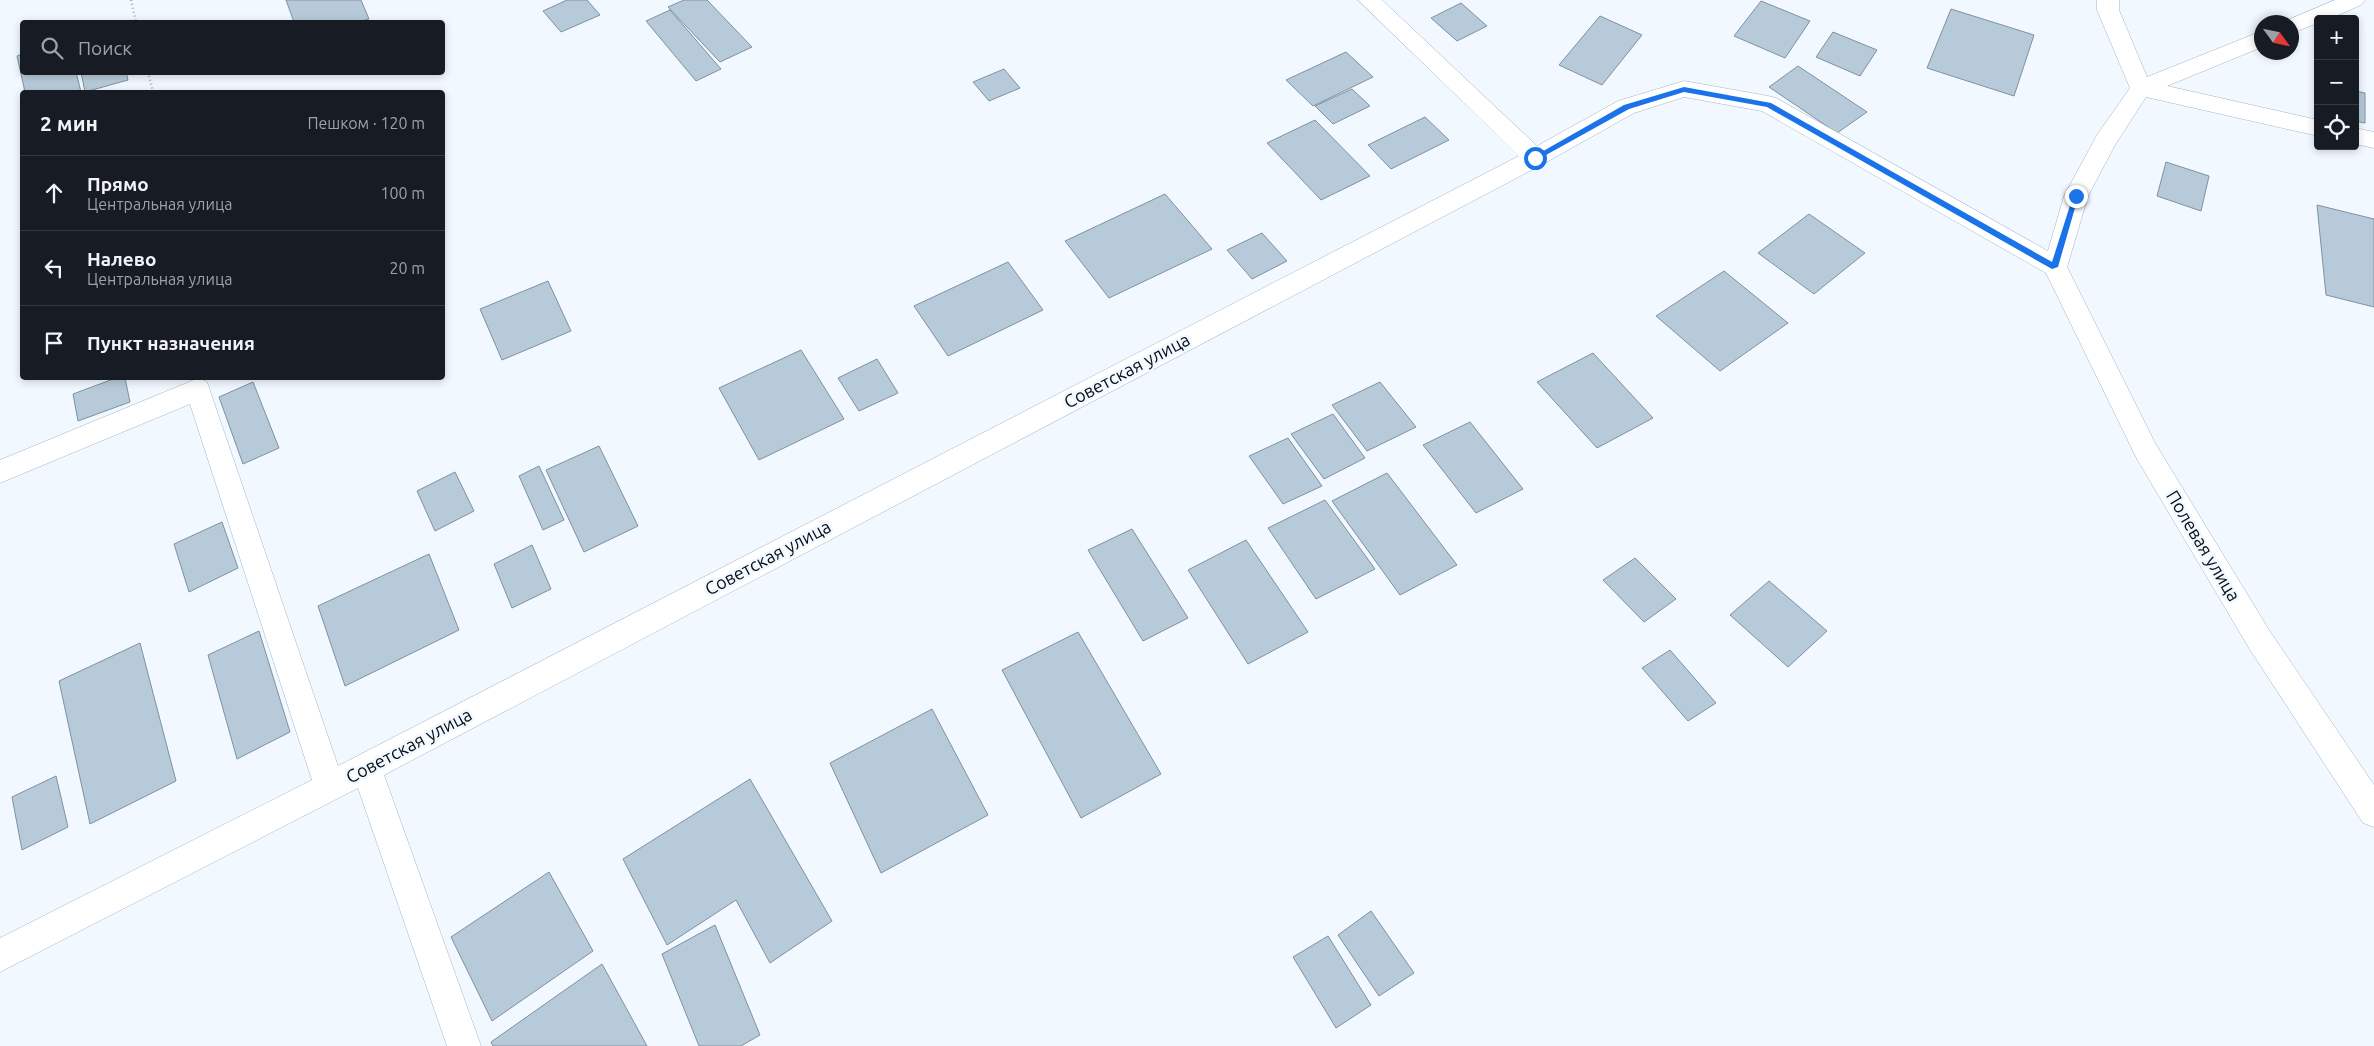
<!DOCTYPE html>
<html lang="ru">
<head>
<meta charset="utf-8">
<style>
	:root { --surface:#171b24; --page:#20242c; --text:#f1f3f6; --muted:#9ea1a6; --line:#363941 }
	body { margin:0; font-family:Ubuntu,sans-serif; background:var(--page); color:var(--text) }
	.controls { position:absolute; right:15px; top:15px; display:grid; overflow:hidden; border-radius:5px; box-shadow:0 2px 8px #0003 }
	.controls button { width:45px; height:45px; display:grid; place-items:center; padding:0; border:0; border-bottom:1px solid var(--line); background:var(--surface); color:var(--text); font:25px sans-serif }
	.compass { position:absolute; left:2254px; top:15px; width:45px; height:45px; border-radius:50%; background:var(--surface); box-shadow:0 2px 8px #0003; rotate:123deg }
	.stop { position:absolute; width:15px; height:15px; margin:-11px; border:4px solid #1a73e8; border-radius:50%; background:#fff }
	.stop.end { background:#1a73e8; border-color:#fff; box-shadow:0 1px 5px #0008 }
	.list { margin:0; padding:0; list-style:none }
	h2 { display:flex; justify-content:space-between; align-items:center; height:65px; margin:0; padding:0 20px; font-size:21px }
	h2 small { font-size:16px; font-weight:400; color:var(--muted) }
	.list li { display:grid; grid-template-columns:32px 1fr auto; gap:15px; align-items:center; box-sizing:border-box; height:75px; padding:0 20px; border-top:1px solid var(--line) }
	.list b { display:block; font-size:19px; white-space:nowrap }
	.list p { margin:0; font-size:16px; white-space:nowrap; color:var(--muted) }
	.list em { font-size:16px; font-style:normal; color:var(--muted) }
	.icon { flex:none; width:28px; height:28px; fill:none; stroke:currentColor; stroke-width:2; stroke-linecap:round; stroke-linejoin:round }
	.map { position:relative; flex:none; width:2374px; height:1046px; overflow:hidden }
	.search { position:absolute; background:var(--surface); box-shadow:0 2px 8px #0003; left:20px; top:20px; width:425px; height:55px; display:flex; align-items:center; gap:12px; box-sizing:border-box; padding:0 18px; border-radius:5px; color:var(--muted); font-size:19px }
	.panel { position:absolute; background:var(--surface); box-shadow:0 2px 8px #0003; left:20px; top:90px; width:425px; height:290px; border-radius:5px }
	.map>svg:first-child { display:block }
</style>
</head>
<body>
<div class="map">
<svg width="2374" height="1046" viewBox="0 0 2374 1046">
	<rect width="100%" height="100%" fill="#f1f8ff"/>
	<g fill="#b7cad9" stroke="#7f919f">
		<polygon points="286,0 361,0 369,19 358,22 294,22"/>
		<polygon points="567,0 587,0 600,15 561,32 543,11"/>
		<polygon points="684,0 707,0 752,47 720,62 668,7"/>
		<polygon points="1761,1 1810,21 1785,58 1734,36"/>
		<polygon points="1461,3 1487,26 1457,41 1431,18"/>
		<polygon points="1951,9 2034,35 2014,96 1927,68"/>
		<polygon points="670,10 721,69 696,81 646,21"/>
		<polygon points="1600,16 1642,35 1602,85 1559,65"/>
		<polygon points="1833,32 1877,50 1860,76 1816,57"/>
		<polygon points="1346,52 1373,77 1313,106 1286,80"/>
		<polygon points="22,54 22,72 76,72 81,92 25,92 17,56"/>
		<polygon points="1798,66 1867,112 1837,133 1769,87"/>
		<polygon points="1004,69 1020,88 989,101 973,82"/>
		<polygon points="81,72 126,72 128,80 85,92"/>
		<polygon points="1352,89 1370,106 1333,124 1315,106"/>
		<polygon points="2355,91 2365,93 2365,123 2355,121"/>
		<polygon points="1425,117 1449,140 1391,169 1368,145"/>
		<polygon points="1315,120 1370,176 1321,200 1267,143"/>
		<polygon points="2166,162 2209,176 2201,211 2157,196"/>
		<polygon points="1165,194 1212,249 1109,298 1065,241"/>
		<polygon points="2317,205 2374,219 2374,307 2326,295"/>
		<polygon points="1809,214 1865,253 1814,294 1758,253"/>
		<polygon points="1262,233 1287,261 1252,279 1227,250"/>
		<polygon points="1008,262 1043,310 948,356 914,306"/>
		<polygon points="1724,271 1788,323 1720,371 1656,316"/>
		<polygon points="548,281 571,331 502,360 480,309"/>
		<polygon points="801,350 844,419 759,460 719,388"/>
		<polygon points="1593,353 1653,418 1597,448 1537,382"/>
		<polygon points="877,359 898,393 859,411 838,378"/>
		<polygon points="116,378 125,378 130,402 78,421 73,394"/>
		<polygon points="253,382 279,448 243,464 219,397"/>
		<polygon points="1380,382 1416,427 1367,451 1332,405"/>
		<polygon points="1333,414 1365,458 1324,479 1291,434"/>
		<polygon points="1470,422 1523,489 1476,513 1423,445"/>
		<polygon points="1288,438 1322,486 1283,504 1249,456"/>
		<polygon points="599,446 638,526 584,552 546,470"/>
		<polygon points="539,466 564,520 543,530 519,476"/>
		<polygon points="455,472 474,511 435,531 417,491"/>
		<polygon points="1387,473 1457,565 1400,595 1332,501"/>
		<polygon points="1325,500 1375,569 1316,599 1268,528"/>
		<polygon points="222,522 238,568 189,592 174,544"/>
		<polygon points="1132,529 1188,618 1143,641 1088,550"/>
		<polygon points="1246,540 1308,632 1248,664 1188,570"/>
		<polygon points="532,545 551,589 512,608 494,564"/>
		<polygon points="429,554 459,630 345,686 318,606"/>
		<polygon points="1635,558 1676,599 1644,622 1603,580"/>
		<polygon points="1769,581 1827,631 1788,667 1730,615"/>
		<polygon points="259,631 290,732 237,759 208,655"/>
		<polygon points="1078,632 1161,774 1081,818 1002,670"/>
		<polygon points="140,643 176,781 90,824 59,681"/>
		<polygon points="1670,650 1716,703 1688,721 1642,668"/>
		<polygon points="932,709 988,815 881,873 830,763"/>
		<polygon points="56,776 68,827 22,850 12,797"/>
		<polygon points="750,779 832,921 770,963 736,900 667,945 623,859"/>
		<polygon points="549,872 593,951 492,1021 451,937"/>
		<polygon points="1371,911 1414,973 1379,996 1338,935"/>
		<polygon points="715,925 760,1035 741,1046 699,1046 662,954"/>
		<polygon points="1328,936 1371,1005 1336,1028 1293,957"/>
		<polygon points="602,964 647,1046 493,1046 491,1042"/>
	</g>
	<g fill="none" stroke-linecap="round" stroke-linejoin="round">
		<defs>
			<g id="minor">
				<polygon points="1358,0 1382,0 1537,146 1618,101 1684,81 1768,96 1776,98 2048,251 2064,196 2097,135 2130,88 2097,10 2097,0 2119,0 2119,10 2147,77 2262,31 2262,47 2167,86 2318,120 2318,136 2146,97 2115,145 2088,196 2067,267 2155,443 2269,630 2374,785 2374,827 2363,823 2249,648 2137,459 2046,273 1762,111 1684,97 1634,113 1543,164 384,775 481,1046 447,1046 358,788 0,972 0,938 312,780 190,404 0,483 0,460 189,382 198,378 207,382 338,766 1519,156"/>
				<polygon points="2335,0 2365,0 2361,5 2329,19 2318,19 2318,23 2292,33 2292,22 2283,22"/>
				<polygon points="2355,128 2374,132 2374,148 2355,144"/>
			</g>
		</defs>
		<use href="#minor" stroke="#a3b5c4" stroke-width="1"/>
		<g stroke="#a8afb5" stroke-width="2.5" stroke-dasharray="1 3" stroke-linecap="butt">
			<polyline points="131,0 136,22"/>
			<polyline points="148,72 153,92"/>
		</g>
		<use href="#minor" fill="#fff" fill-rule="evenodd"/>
	</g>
	<polygon fill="#1a73e8" points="1684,87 1771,103 2052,262 2073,196 2079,194 2058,267 2052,269 1767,107 1684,92 1629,109 1537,160 1531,158 1624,105"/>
	<g text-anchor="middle" stroke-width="5" stroke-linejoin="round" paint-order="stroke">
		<g font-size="18" fill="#080f14" stroke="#f1f8ff">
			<text transform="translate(1127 371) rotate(-28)" y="6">Советская улица</text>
			<text transform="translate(2203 546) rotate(59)" y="6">Полевая улица</text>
			<text transform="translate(768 558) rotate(-28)" y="6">Советская улица</text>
			<text transform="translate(409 746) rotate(-28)" y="6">Советская улица</text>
		</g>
	</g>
</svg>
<div class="controls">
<button>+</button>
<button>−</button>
<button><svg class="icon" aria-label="locate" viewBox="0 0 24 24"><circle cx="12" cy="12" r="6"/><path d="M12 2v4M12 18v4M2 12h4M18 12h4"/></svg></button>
</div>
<svg class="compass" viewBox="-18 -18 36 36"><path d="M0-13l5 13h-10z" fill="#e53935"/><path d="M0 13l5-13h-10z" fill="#9ea1a6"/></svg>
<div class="stop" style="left:1535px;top:158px"></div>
<div class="stop end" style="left:2076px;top:196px"></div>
<div class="search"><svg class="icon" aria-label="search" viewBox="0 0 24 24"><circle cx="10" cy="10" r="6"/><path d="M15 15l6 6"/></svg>Поиск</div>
<section class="panel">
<h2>2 мин<small>Пешком · 120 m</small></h2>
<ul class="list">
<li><svg class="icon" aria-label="ahead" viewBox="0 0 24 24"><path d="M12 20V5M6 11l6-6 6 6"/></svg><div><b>Прямо</b><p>Центральная улица</p></div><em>100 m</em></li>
<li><svg class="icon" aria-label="left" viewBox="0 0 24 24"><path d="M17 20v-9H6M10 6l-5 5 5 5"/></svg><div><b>Налево</b><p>Центральная улица</p></div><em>20 m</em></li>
<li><svg class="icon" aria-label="arrive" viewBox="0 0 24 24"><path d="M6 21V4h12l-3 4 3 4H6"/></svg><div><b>Пункт назначения</b></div></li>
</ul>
</section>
</div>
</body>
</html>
